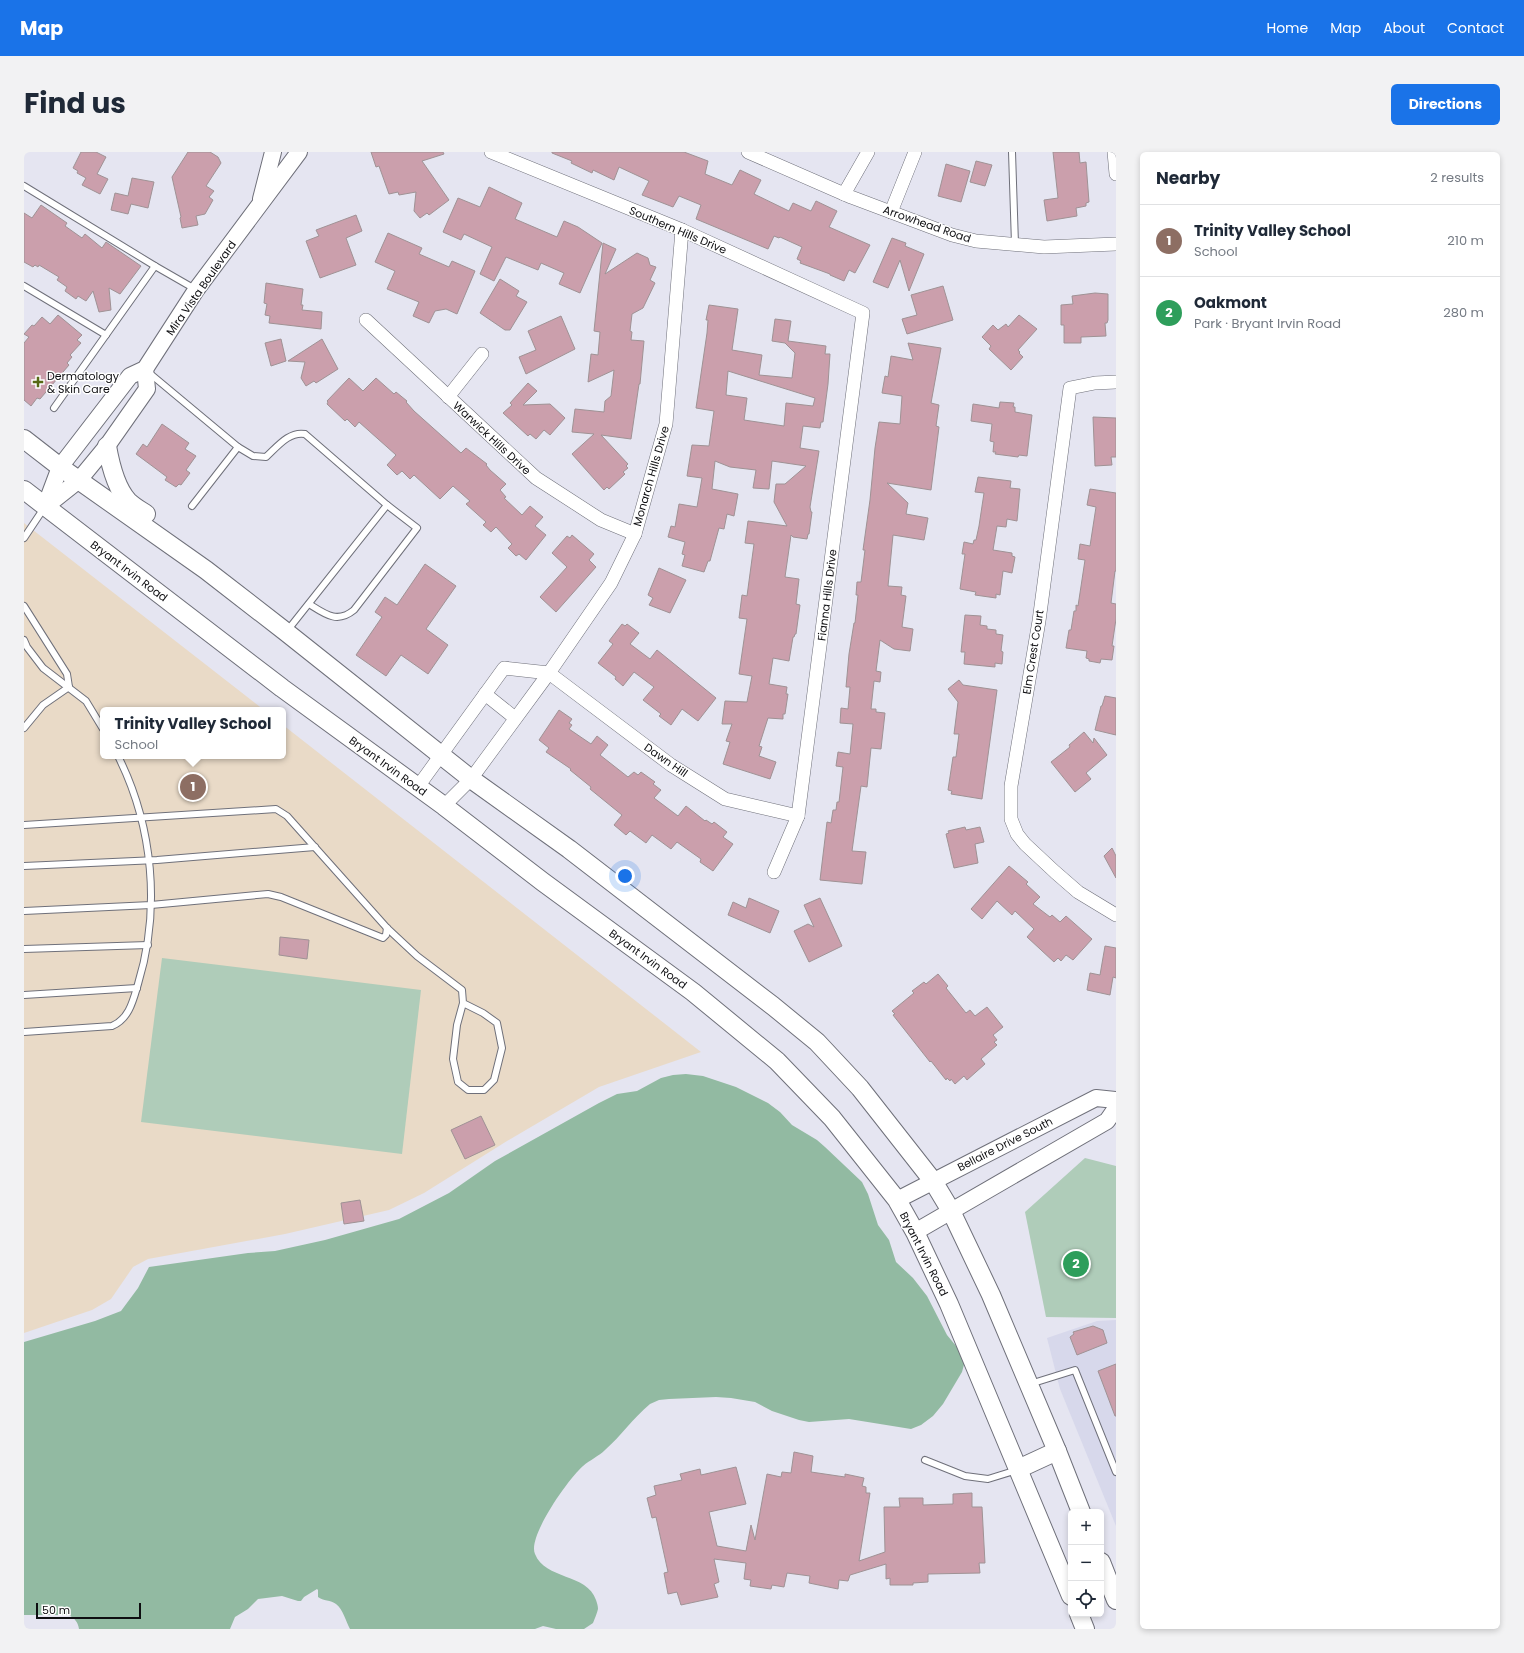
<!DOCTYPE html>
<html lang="en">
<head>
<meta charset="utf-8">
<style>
	:root { --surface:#fff; --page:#f2f2f3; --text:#1f2937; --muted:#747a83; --line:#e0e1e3; --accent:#1a73e8 }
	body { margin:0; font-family:Poppins,sans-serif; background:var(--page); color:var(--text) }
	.controls { position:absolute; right:12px; bottom:12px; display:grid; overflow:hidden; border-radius:6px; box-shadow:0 2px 6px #0003 }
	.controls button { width:36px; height:36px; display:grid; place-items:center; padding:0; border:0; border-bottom:1px solid var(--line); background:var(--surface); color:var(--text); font:20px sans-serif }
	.scale { position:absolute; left:12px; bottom:10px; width:105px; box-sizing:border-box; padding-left:4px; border:2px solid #0e0e11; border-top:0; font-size:11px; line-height:14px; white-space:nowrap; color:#0e0e11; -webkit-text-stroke:3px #fff; paint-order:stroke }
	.you { position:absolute; left:601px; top:724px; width:14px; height:14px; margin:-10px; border:3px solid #fff; border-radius:50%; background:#1a73e8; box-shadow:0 0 0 6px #1a73e833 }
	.badge { display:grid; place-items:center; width:26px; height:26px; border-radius:50%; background:var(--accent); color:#fff; font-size:13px; font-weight:700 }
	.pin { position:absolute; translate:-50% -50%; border:2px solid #fff; box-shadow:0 1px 4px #0006 }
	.popup { position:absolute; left:76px; top:555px; width:186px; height:52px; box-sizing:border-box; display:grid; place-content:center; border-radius:6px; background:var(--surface); filter:drop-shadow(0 1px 3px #0005); font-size:13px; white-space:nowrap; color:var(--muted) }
	.popup b { font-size:15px; color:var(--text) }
	.popup::after { content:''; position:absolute; left:50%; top:100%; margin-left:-8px; border:8px solid transparent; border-top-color:var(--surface) }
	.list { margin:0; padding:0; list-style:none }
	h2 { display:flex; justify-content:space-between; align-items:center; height:52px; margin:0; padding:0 16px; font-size:17px }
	h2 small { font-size:13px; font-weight:400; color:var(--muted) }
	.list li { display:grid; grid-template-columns:26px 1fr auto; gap:12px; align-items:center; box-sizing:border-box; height:72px; padding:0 16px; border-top:1px solid var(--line) }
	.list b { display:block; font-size:15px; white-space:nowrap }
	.list p { margin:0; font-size:13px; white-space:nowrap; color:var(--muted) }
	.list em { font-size:13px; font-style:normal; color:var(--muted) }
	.icon { flex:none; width:22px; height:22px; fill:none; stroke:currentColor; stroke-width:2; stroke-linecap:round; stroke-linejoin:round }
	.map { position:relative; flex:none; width:1092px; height:1477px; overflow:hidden; border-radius:6px }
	header { display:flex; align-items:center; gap:24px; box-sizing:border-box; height:56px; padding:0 20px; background:var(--accent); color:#fff }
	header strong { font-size:19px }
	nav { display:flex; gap:22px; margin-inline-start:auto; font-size:14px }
	.intro { display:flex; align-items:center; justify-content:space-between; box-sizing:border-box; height:96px; padding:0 24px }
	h1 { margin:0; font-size:28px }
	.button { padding:10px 18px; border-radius:6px; background:var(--accent); color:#fff; font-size:14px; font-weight:700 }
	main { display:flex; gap:24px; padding:0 24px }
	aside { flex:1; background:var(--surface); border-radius:6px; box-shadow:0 2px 6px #0003 }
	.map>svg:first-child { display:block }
</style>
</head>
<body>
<header>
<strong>Map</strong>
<nav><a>Home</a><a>Map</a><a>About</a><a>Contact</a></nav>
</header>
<div class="intro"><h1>Find us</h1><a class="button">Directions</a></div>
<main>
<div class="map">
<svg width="1092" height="1477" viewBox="0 0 1092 1477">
	<rect width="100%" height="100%" fill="#e5e5f1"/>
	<polygon fill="#d7d8eb" points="1092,1168 1092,1374 1036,1237 1023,1186 1073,1169"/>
	<polygon fill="#e9dac7" points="0,371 240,558 79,558 79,604 259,604 259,573 677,900 575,935 483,989 400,1041 365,1058 261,1082 124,1107 109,1115 87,1147 68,1158 0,1181"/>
	<g fill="#afccb9">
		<polygon points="138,806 397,838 378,1002 117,970"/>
		<polygon points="1061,1006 1092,1014 1092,1166 1022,1165 1001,1060"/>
	</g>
	<path fill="#92baa2" d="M 662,922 L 679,924 L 712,935 L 744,951 L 756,960 L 768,973 L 793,988 L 801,995 L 838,1030 L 844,1042 L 854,1073 L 865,1088 L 872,1110 L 889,1126 L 903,1144 L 923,1183 L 937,1200 L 941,1209 L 938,1220 L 919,1252 L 909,1264 L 897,1273 L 887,1277 L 825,1267 L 785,1270 L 775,1268 L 748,1259 L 731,1250 L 707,1246 L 692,1245 L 645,1247 L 635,1248 L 626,1252 C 609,1266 597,1284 581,1298 C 575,1304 566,1308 559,1314 C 545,1326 503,1385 511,1402 C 521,1428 563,1421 572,1448 C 573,1451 574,1454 574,1457 C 573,1461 571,1466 569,1471 L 560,1477 L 532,1477 L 519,1474 L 511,1477 L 326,1477 C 322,1470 319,1457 312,1452 C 307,1448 299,1449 294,1445 L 294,1438 L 293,1437 L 280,1445 L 277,1449 L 274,1449 L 258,1444 L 234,1447 L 224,1457 L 211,1465 L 206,1477 L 55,1477 C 54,1470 51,1467 45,1463 L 0,1463 L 0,1190 L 71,1169 L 97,1159 L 114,1136 L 125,1115 L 224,1101 L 251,1099 L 301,1088 L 375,1067 L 425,1041 L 471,1009 L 575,951 L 593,942 L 613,939 L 637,926 L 649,923 Z"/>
	<g fill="#cb9fac" stroke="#9f9295" fill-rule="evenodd">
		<polygon points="57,0 72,0 82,5 73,22 84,27 76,42 58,33 62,26 53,21 54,19 49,16"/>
		<polygon points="164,0 186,0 194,5 197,11 182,34 190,39 185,45 189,48 181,62 172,64 174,73 158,76 156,66 157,65 148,25"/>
		<polygon points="347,0 419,0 420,2 398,9 425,48 405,63 403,61 396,66 390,59 392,40 375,43 374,40 365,42 355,14 352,15"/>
		<polygon points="528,0 660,0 684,9 681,22 708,33 716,18 737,28 730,42 765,59 769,51 787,59 792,49 813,59 805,75 846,93 831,121 825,118 820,129 806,123 806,122 776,111 777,109 773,107 778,95 756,85 755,86 750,84 744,97 672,67 677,53 655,44 649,55 618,43 625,29 595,15 590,28 569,18 568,21 547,11 548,9 528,1"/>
		<polygon points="1029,0 1055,0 1056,11 1062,10 1065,50 1062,51 1062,54 1052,56 1053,64 1023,69 1020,48 1034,46"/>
		<polygon points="952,9 968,13 961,34 946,30"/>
		<polygon points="922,12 946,19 937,50 914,44"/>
		<polygon points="108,26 130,30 124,56 107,52 104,62 87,58 91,41 104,44"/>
		<polygon points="465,35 498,51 491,67 533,85 540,69 554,75 578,91 556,141 535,132 540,121 517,111 514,118 482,105 470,129 456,122 468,95 440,82 437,88 419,80 434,46 456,55"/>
		<polygon points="17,53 43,71 41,74 58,86 61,82 78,96 82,90 117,114 96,142 85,136 87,158 75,160 69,139 62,149 54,144 52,147 41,139 43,135 33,128 35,125 15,113 14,115 11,113 9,115 0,110 0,61 8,66"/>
		<polygon points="332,63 338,79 322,86 332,113 296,126 282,89 295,84 292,78"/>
		<polygon points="364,81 398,96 395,102 425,115 428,109 451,119 433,162 422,157 411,159 405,171 389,164 395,150 363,137 371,119 351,110"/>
		<polygon points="868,86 882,91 881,94 900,102 885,139 876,108 864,136 849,130"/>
		<polygon points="579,91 592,97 581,122 613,101 624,106 626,113 632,115 626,128 631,131 619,156 608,162 606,179 608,180 607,188 620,189 616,232 615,232 607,287 577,283 604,312 602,314 604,316 599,320 601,322 585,337 583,335 580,338 548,302 570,282 548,280 551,257 580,260 581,249 587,244 590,218 564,230 567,202 574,203 576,180 570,179"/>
		<polygon points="476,127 495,139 492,144 503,150 486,178 481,178 456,161"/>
		<polygon points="242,131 279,137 277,153 279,153 278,158 298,160 297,177 245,171 246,164 241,163 243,152 240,151"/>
		<polygon points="919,134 929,168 883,182 878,167 893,163 887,143"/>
		<polygon points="1071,141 1084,142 1084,168 1083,171 1081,171 1082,184 1057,185 1057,191 1040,191 1040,173 1037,173 1037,153 1049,152 1048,144"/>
		<path d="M 685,153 L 714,157 L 708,198 L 738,203 L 735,223 L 768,226 L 771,201 L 761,191 L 748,189 L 751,167 L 767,169 L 764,189 L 802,194 L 801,202 L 806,202 L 804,232 L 799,270 L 797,270 L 796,276 L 779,274 L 776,296 L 795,299 L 786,355 L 787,360 L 788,360 L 785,382 L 784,382 L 783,387 L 769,385 L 767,383 L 761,425 L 775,427 L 772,452 L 776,453 L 772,482 L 771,482 L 770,485 L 769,485 L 765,509 L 749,506 L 745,532 L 763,535 L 762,542 L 764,542 L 761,562 L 759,562 L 759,567 L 744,566 L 735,594 L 738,595 L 735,604 L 752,610 L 746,627 L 699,612 L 706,590 L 702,589 L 708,572 L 698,572 L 701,549 L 723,550 L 728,524 L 715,522 L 723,467 L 715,466 L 718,443 L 723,444 L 730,392 L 721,391 L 724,369 L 763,374 L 750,350 L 752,332 L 761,332 L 782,314 L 748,309 L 745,337 L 729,336 L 732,318 L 706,315 L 691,309 L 688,337 L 714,342 L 710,364 L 703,362 L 700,377 L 695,376 L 686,409 L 684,409 L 680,420 L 658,414 L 661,403 L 658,402 L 661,390 L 644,385 L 647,374 L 651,375 L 655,352 L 673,355 L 678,326 L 663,324 L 668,293 L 685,294 L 690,259 L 672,256 L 683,181 L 684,168 L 682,168 ZM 704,219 L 791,246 L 789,254 L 762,251 L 760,274 L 720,268 L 723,246 L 702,243 Z"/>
		<polygon points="34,163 58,183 53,188 57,191 46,203 48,205 43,211 45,213 16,247 13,246 7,254 0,248 0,191 5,185 0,182 8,173 10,174 18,165 26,172"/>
		<polygon points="995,163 1013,177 994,198 996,200 995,201 999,205 987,218 965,197 967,194 958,185 969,173 974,178 982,172 984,175"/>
		<polygon points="537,164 551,197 502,222 495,205 512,198 504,179"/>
		<polygon points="257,187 262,209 247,214 241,191"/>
		<polygon points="298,187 314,217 292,231 290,229 282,234 277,226 281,210 264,209"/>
		<polygon points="884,191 917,196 907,251 915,253 912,274 915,275 907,338 863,331 884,351 882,362 904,366 900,388 869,383 864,434 878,435 877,443 882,444 878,475 889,477 886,499 870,497 856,488 852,519 857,520 856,530 850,529 847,557 852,557 852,560 861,561 857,597 847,596 843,635 837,634 828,699 842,700 838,732 796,728 803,670 807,671 809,658 812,658 813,650 815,650 819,615 812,614 814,600 826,602 829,572 816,571 817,556 824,557 826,535 822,535 825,502 830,471 831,471 834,443 832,443 833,430 837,430 841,398 839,398 846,348 851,296 855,270 876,272 878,244 858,241 861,224 864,225 867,204 889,208"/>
		<polygon points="325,226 339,239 352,226 370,242 372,240 383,249 382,250 390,259 437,301 442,296 463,312 462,313 466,318 482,332 476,338 482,345 480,346 498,363 506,354 519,365 511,374 522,383 502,408 495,402 492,404 484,396 488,392 472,375 467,380 459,373 462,370 442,352 446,349 429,334 416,347 390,323 386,327 378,319 373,323 363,313 372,303 335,270 331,275 323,267 321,269 303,252 304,250 303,249"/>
		<polygon points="504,231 513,239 499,253 526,252 541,266 526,283 520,278 512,287 506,282 504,284 479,261 488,253 486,251"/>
		<polygon points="976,250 990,251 989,255 991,255 991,260 1008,263 1003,304 995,303 994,305 971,302 972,300 969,300 970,290 966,289 968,272 947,269 949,252 975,256"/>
		<polygon points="1069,265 1092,266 1092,305 1087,305 1088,313 1071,314"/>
		<polygon points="138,272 165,291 161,297 172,304 162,318 166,321 157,333 155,332 152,335 141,328 143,325 112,302 119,292 123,295"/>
		<polygon points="954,325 987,329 986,336 996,337 993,369 983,367 982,375 973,374 969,398 988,401 988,404 991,405 988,421 979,419 976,443 972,442 972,446 951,443 952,440 936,437 941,402 938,402 940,390 949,392 950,388 952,388 955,374 960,341 951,340"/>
		<polygon points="1066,337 1092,341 1092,419 1091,419 1087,451 1092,452 1092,467 1088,494 1090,494 1088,508 1077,507 1076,511 1065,509 1065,507 1062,506 1063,499 1042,496 1045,478 1047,478 1050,459 1052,459 1052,453 1054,454 1061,408 1054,407 1056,392 1066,394 1072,355 1063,353"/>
		<polygon points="548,383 570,402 565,408 572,415 532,460 516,445 543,415 528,401 543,384 546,386"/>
		<polygon points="401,412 432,434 402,477 424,493 404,522 377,503 362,524 332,503 358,465 351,460 361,445 373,453"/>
		<polygon points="635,416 662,428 646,461 625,453 629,446 624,443"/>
		<polygon points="941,463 957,464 956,473 963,474 963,477 972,478 972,482 979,483 977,499 979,500 978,512 971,511 971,515 940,512 941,500 937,500"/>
		<polygon points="598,472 601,474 603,472 615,481 606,492 626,507 633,498 692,546 674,569 658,557 647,573 635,564 637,562 619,548 630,535 610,520 599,534 591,527 592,525 574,511 589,492 585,489"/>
		<polygon points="935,528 939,533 973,538 958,647 927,642 928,639 924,638 929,605 932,605 935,582 930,582 934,550 924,537"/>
		<polygon points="1081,544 1092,546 1092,583 1071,578 1077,554 1078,554"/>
		<polygon points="535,558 548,567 545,571 548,573 545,577 567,592 573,584 584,593 576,603 604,625 610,620 614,623 617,620 631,630 629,632 637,638 630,646 654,664 662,654 681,669 682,668 688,672 690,670 703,680 699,685 709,692 689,719 676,710 677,707 653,690 647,697 628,683 622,691 606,679 602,683 590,673 598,663 566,637 567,635 546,618 547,617 522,600 525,596 515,588"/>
		<polygon points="1060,580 1069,591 1070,586 1083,603 1062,621 1067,627 1051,640 1027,610 1046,595 1045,593"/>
		<polygon points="941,675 942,678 956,675 960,690 951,692 954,711 930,716 922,682 925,681 924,679"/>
		<polygon points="1088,696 1092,704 1092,726 1080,704"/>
		<polygon points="985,714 1004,730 1002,732 1016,745 1009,752 1026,765 1028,763 1036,770 1042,764 1068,787 1049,808 1042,803 1037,809 1034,806 1030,810 1003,785 1010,777 991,759 988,763 973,749 958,767 947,757"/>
		<polygon points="725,746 755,759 746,781 704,763 709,750 722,756"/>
		<polygon points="796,746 818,794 785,810 770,779 784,772 790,775 780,753"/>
		<polygon points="256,785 285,788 283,807 255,803"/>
		<polygon points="1081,794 1092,796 1092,826 1089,825 1086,843 1063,838 1066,821 1076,823"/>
		<polygon points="914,822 924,834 922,836 942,861 946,858 951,864 963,855 979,875 969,883 973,888 970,890 973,893 957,907 961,912 943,928 940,924 931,932 927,927 926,929 923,926 922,928 907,909 906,910 869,863 871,862 868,859 890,841 888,839 900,830 902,832"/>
		<polygon points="457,964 471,993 441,1007 427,978"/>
		<polygon points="336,1048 340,1069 320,1072 317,1051"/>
		<polygon points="1069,1174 1079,1178 1083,1191 1053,1203 1046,1185 1050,1182 1049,1180"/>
		<polygon points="1092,1212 1092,1264 1091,1264 1074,1219"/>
		<polygon points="770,1300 789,1304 787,1320 821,1325 821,1322 840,1326 838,1334 842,1335 842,1341 846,1341 835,1409 861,1400 860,1355 876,1355 875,1346 899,1346 899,1353 929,1352 929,1342 948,1341 948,1355 958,1355 961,1411 955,1411 956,1421 904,1422 904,1430 889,1431 889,1433 866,1433 866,1426 862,1427 862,1412 826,1423 824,1429 815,1428 814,1437 785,1431 786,1424 763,1421 760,1435 748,1433 747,1437 726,1434 727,1428 720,1427 722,1411 690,1407 695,1430 690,1432 694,1445 657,1453 653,1440 644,1442 640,1421 644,1420 632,1365 628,1366 623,1346 632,1343 630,1334 658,1328 656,1322 676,1317 677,1323 712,1315 722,1352 685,1360 693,1394 722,1399 727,1373 731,1388 743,1322 757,1325 758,1320 767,1321"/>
	</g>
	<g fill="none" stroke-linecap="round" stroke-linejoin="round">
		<defs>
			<g id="service">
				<polyline points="988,0 991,92"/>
				<polyline points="0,34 131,114 171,137"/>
				<polyline points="0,134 82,183"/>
				<polyline points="124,220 214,295 168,354"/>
				<polyline points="30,256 131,114"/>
				<path d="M 214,295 L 229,304 L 242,305 C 253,295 265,279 281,282 L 363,353 L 263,479"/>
				<polyline points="0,386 20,356"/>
				<path d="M 285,452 C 301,462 313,472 330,458 L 393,376 L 363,353"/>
				<polyline points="0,454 43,522 45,535"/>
				<polyline points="0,488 3,495 19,516 62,549 79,577"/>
				<polyline points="0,576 19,553 45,535"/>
				<polyline points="0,673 252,657 263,664 363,776 393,804 438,838 439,851 433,873 429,907 434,930 444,938 460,938 470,928 478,896 473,871 459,861 439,851"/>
				<polyline points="0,714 133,708 291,695"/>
				<polyline points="0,759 127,753 244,742 257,745 359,786 362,783 363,776"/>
				<polyline points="0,797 124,793"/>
				<polyline points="0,843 113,836"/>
				<path d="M 0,880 L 88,874 C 105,867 109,849 114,832 C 137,757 129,674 94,604"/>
				<polyline points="1006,1232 1051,1218 1092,1320"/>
				<polyline points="901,1308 941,1324 964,1327 993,1318"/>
			</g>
			<g id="minor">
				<polyline points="467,0 658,78 839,161 774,664 750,720"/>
				<polyline points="724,0 827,45 928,83 952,89 1020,95 1092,92"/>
				<polyline points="1090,0 1092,22"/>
				<polyline points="820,42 844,0"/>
				<polyline points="867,60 891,0"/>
				<polyline points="342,168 512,326 577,368 611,382"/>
				<polyline points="1092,230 1071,231 1046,236 1015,469 987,634 987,667 993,682 1001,692 1031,720 1054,740 1092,763"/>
				<polyline points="424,245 458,202"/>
				<polyline points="525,521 647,613 701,647 774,664"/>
				<polyline points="461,542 491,566"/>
				<polyline points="393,636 480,516 525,521"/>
				<polyline points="420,654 447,627 525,521 587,431 611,382 642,272 658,78"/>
			</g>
			<g id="tertiary">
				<polyline points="237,47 249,0"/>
				<polyline points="21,355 36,315 106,224 121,217 172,138 275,0"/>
				<polyline points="21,355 55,328 83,294 123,237 121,217"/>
				<polyline points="873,1048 1072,946 1092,948"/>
				<polyline points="891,1080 1083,969 1092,956"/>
			</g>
			<g id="secondary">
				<polyline points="0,287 36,315 182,418 262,480 447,627 545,697 749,854 793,890 836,936 909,1029 927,1059 967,1143 1033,1299 1057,1360"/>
				<path d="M 83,294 C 86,311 92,336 104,349 C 109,354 116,358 122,362"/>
				<polyline points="0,338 258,536 420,654 519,730 669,840 753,909 808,966 873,1048 891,1080 925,1152 1047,1444"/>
				<polyline points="994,1317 1033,1299"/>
				<polyline points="1077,1410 1092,1448"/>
				<polyline points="1055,1462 1061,1477"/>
			</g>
		</defs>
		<use href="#service" stroke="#6f707a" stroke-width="8"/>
		<use href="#minor" stroke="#6f707a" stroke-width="14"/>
		<use href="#tertiary" stroke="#6f707a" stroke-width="18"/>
		<use href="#secondary" stroke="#6f707a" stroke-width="20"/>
		<use href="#service" stroke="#fff" stroke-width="6"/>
		<use href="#minor" stroke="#fff" stroke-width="13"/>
		<use href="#tertiary" stroke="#fff" stroke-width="16"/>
		<use href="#secondary" stroke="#fff" stroke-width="18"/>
	</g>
	<path fill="#576915" stroke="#fff" stroke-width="1.5" d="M12 224h4v4h4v4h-4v4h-4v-4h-4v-4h4z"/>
	<g text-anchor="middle" stroke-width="3" stroke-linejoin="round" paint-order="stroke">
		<g font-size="11" fill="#0e0e11" stroke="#fff">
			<text transform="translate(903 72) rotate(19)" y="4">Arrowhead Road</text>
			<text transform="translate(654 78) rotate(23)" y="4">Southern Hills Drive</text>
			<text transform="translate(177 136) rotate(-55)" y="4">Mira Vista Boulevard</text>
			<text transform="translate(468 286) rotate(43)" y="4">Warwick Hills Drive</text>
			<text transform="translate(627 324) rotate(-74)" y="4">Monarch Hills Drive</text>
			<text transform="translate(105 419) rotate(37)" y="4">Bryant Irvin Road</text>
			<text transform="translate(803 443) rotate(-83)" y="4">Fianna Hills Drive</text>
			<text transform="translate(1009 500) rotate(-81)" y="4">Elm Crest Court</text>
			<text transform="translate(642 608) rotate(35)" y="4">Dawn Hill</text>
			<text transform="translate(364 614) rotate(36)" y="4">Bryant Irvin Road</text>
			<text transform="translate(624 807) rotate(36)" y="4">Bryant Irvin Road</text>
			<text transform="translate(981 992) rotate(-27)" y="4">Bellaire Drive South</text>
			<text transform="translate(900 1102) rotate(63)" y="4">Bryant Irvin Road</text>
		</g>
		<g font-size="11" fill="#0e0e11" stroke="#fff" text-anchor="start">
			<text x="23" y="228">Dermatology<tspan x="23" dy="13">&amp; Skin Care</tspan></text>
		</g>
	</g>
</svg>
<div class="controls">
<button>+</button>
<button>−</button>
<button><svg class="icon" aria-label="locate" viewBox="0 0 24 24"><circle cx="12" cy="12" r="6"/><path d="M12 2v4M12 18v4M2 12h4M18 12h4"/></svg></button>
</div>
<div class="scale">50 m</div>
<div class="you"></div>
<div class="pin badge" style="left:169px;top:635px;background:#8d6e63">1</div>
<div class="popup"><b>Trinity Valley School</b>School</div>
<div class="pin badge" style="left:1052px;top:1112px;background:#2e9e5b">2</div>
</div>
<aside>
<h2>Nearby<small>2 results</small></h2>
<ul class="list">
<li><span class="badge" style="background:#8d6e63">1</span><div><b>Trinity Valley School</b><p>School</p></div><em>210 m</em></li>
<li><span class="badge" style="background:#2e9e5b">2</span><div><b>Oakmont</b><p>Park · Bryant Irvin Road</p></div><em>280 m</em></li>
</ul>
</aside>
</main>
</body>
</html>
